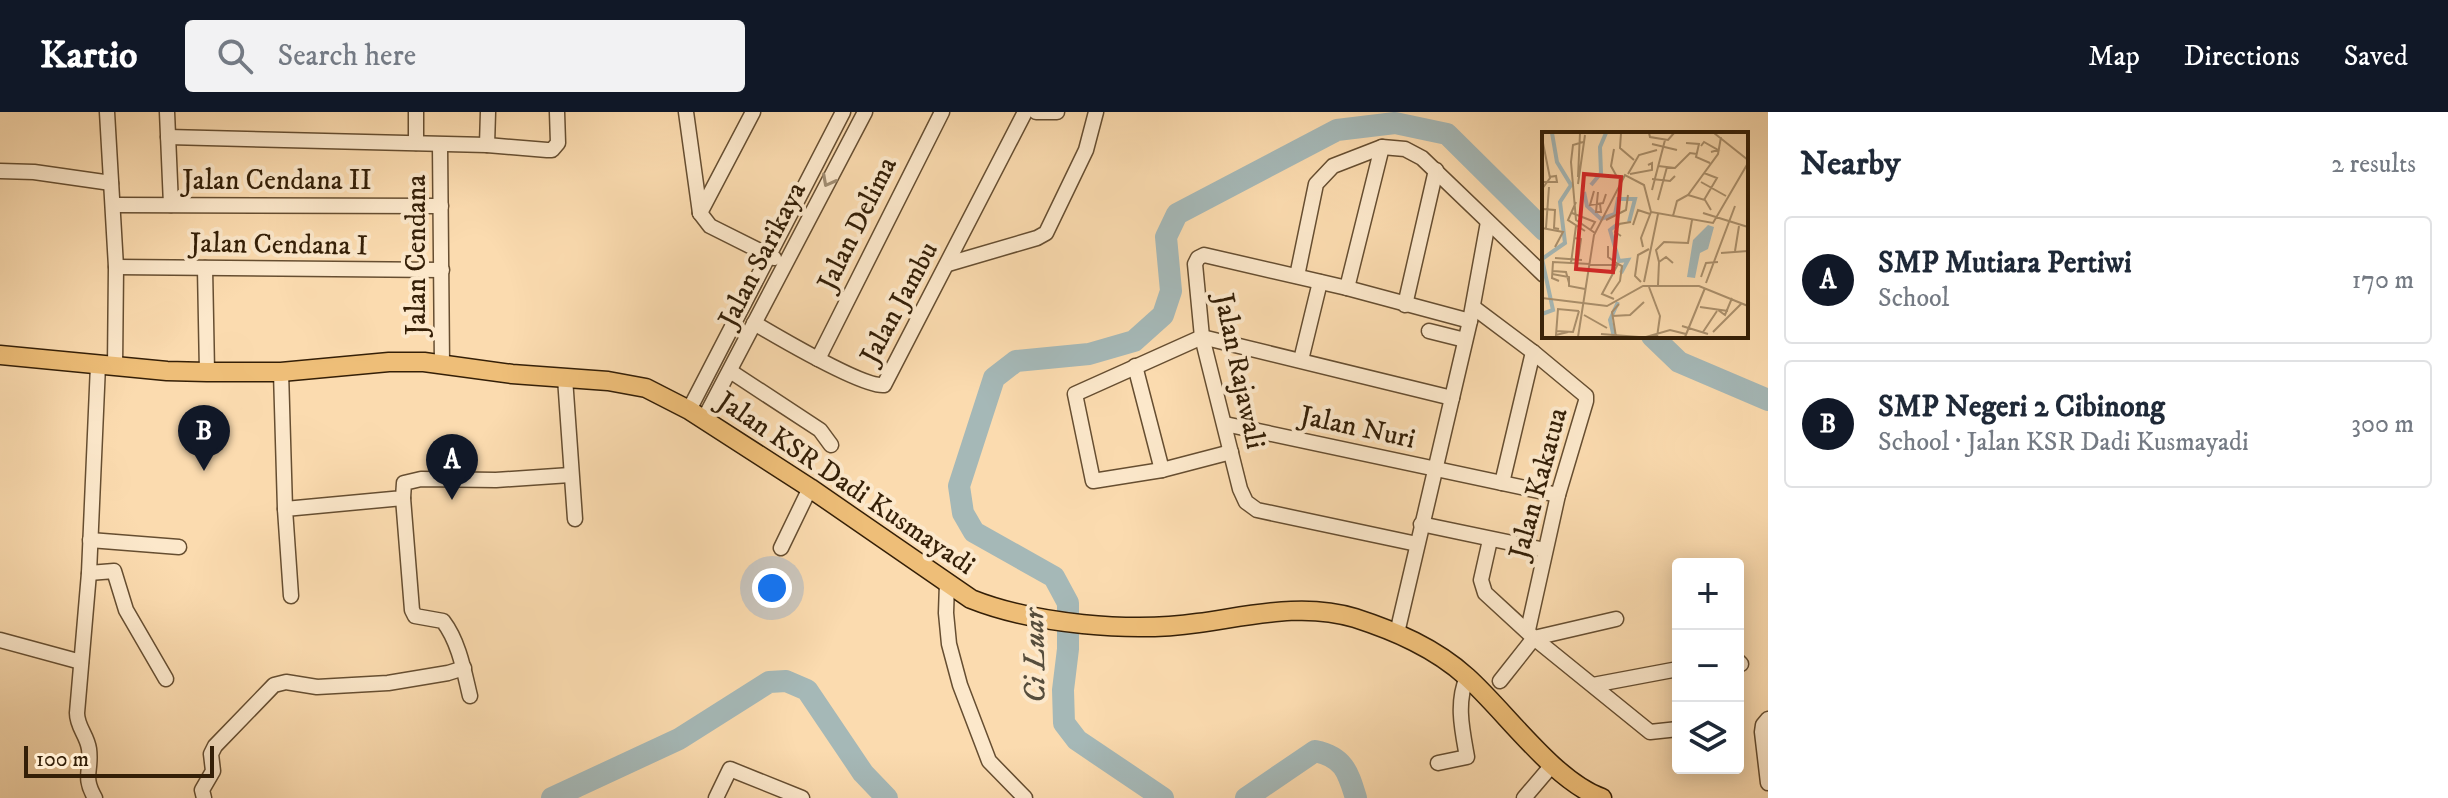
<!DOCTYPE html>
<html lang="en">
<head>
<meta charset="utf-8">
<style>
	:root { --surface:#fff; --page:#f2f2f3; --text:#1f2937; --muted:#747a83; --line:#e0e1e3; --accent:#111827 }
	body { margin:0; font-family:"IM FELL DW Pica",serif; background:var(--page); color:var(--text) }
	.controls { position:absolute; right:24px; bottom:24px; display:grid; overflow:hidden; border-radius:8px; box-shadow:0 4px 20px #0003 }
	.controls button { width:72px; height:72px; display:grid; place-items:center; padding:0; border:0; border-bottom:2px solid var(--line); background:var(--surface); color:var(--text); font:40px sans-serif }
	.scale { position:absolute; left:24px; bottom:20px; width:190px; box-sizing:border-box; padding-left:8px; border:4px solid #341f07; border-top:0; font-size:22px; line-height:28px; white-space:nowrap; color:#341f07; -webkit-text-stroke:6px #fce8cb; paint-order:stroke }
	.you { position:absolute; left:772px; top:476px; width:28px; height:28px; margin:-20px; border:6px solid #fff; border-radius:50%; background:#1a73e8; box-shadow:0 0 0 12px #1a73e833 }
	.badge { display:grid; place-items:center; width:52px; height:52px; border-radius:50%; background:var(--accent); color:#fff; font-size:26px; font-weight:700 }
	.pin { position:absolute; translate:-50% -66px; filter:drop-shadow(0 2px 4px #0008) }
	.pin::after { content:''; position:absolute; top:42px; width:28px; height:24px; background:inherit; clip-path:polygon(0 0,100% 0,50% 100%) }
	.list { margin:0; padding:0; list-style:none }
	h2 { display:flex; justify-content:space-between; align-items:center; height:104px; margin:0; padding:0 32px; font-size:34px }
	h2 small { font-size:26px; font-weight:400; color:var(--muted) }
	.list li { display:grid; grid-template-columns:52px 1fr auto; gap:24px; align-items:center; box-sizing:border-box; height:128px; margin:0 16px 16px; padding:0 16px; border:2px solid var(--line); border-radius:8px }
	.list b { display:block; font-size:30px; white-space:nowrap }
	.list p { margin:0; font-size:26px; white-space:nowrap; color:var(--muted) }
	.list em { font-size:26px; font-style:normal; color:var(--muted) }
	.icon { flex:none; width:44px; height:44px; fill:none; stroke:currentColor; stroke-width:2; stroke-linecap:round; stroke-linejoin:round }
	.map { position:relative; flex:none; width:1768px; height:686px; overflow:hidden }
	header { display:flex; align-items:center; gap:48px; box-sizing:border-box; height:112px; padding:0 40px; background:var(--accent); color:#fff }
	header strong { font-size:38px }
	nav { display:flex; gap:44px; margin-inline-start:auto; font-size:28px }
	.search { width:560px; height:72px; background:var(--page); display:flex; align-items:center; gap:20px; box-sizing:border-box; padding:0 28px; border-radius:8px; color:var(--muted); font-size:30px }
	main { display:flex }
	aside { flex:1; background:var(--surface) }
	.map>svg:first-child { display:block }
</style>
</head>
<body>
<header>
<strong>Kartio</strong>
<div class="search"><svg class="icon" aria-label="search" viewBox="0 0 24 24"><circle cx="10" cy="10" r="6"/><path d="M15 15l6 6"/></svg>Search here</div>
<nav><a>Map</a><a>Directions</a><a>Saved</a></nav>
</header>
<main>
<div class="map">
<svg width="1768" height="686" viewBox="0 0 1768 686">
	<rect width="100%" height="100%" fill="#fbdbaf"/>
	<filter id="stains"><feTurbulence type="fractalNoise" baseFrequency=".0025" numOctaves="4"/><feColorMatrix values="0 0 0 0 .2 0 0 0 0 .09 0 0 0 0 .02 0 0 0 .5 -.17"/></filter>
	<radialGradient id="worn" r=".72"><stop offset=".6" stop-color="#630" stop-opacity="0"/><stop offset="1" stop-color="#630" stop-opacity=".3"/></radialGradient>
	<g fill="none" stroke-linecap="round" stroke-linejoin="round">
		<g stroke="#a5b8b7" stroke-width="22">
			<polyline points="1652,224 1679,250 1768,288"/>
			<polyline points="552,686 679,627 769,570 786,569 807,578 863,661 887,686"/>
			<polyline points="1163,686 1077,628 1064,611 1063,578 1068,537 1068,491 1054,465 974,420 963,401 959,374 994,266 1016,249 1089,242 1134,229 1163,203 1171,179 1166,125 1177,102 1337,18 1395,11 1447,22 1544,118"/>
			<path d="M 1246,686 L 1315,639 C 1344,645 1348,660 1356,686"/>
		</g>
		<defs>
			<g id="minor">
				<polyline points="107,0 116,155 115,255"/>
				<polyline points="167,0 171,93"/>
				<polyline points="686,0 700,101"/>
				<polyline points="1036,0 1057,0"/>
				<polyline points="168,25 487,33 547,38 552,38 558,31 557,0"/>
				<polyline points="416,31 416,0"/>
				<polyline points="440,33 442,253"/>
				<polyline points="487,33 488,0"/>
				<polyline points="0,59 34,60 111,71"/>
				<polyline points="114,93 441,94"/>
				<polyline points="700,101 753,0"/>
				<polyline points="700,101 710,114 774,146"/>
				<polyline points="948,152 1037,126 1046,121 1086,38 1096,0"/>
				<polyline points="116,155 442,158"/>
				<polyline points="205,156 207,260"/>
				<polyline points="1297,164 1316,72 1333,54 1382,35 1405,37 1422,46 1544,163"/>
				<polyline points="1347,176 1382,35"/>
				<polyline points="1405,193 1436,58"/>
				<polyline points="1473,195 1533,240 1586,284 1586,289 1558,383 1528,518"/>
				<path d="M 754,211 C 776,224 864,276 884,273 L 1025,0"/>
				<polyline points="1429,219 1465,228"/>
				<polyline points="818,247 942,0"/>
				<polyline points="1301,248 1320,170"/>
				<polyline points="1135,254 1162,358"/>
				<polyline points="730,259 820,318 831,333"/>
				<polyline points="281,260 285,397"/>
				<polyline points="565,266 575,407"/>
				<polyline points="689,298 843,0"/>
				<polyline points="704,307 865,0"/>
				<polyline points="1225,312 1558,383"/>
				<polyline points="1231,340 1162,358 1093,369 1075,282 1202,225 1452,286"/>
				<polyline points="1502,371 1533,240"/>
				<path d="M 403,386 L 412,498 L 415,504 L 443,509 C 459,530 464,559 470,584"/>
				<polyline points="1421,412 1545,438"/>
				<polyline points="90,428 179,435"/>
				<polyline points="1490,428 1481,468 1485,481 1534,526 1650,620 1678,617"/>
				<polyline points="1417,432 1257,398 1246,390 1240,377 1202,225 1195,152 1198,146 1204,143 1347,176 1470,209"/>
				<polyline points="781,436 810,376"/>
				<polyline points="89,461 114,459 126,498 166,567"/>
				<polyline points="947,471 946,501 949,532 960,573 989,649 1025,686"/>
				<polyline points="291,484 285,397 403,386 404,371 421,367 496,368 570,363"/>
				<polyline points="1397,521 1470,209 1488,110"/>
				<polyline points="0,528 81,550"/>
				<polyline points="1738,549 1741,552"/>
				<polyline points="1500,569 1534,526 1616,507"/>
				<polyline points="1593,573 1678,557"/>
				<polyline points="1768,607 1763,613 1762,620 1768,671"/>
				<path d="M 1438,651 L 1467,645 C 1462,617 1456,591 1467,565"/>
				<path d="M 95,686 C 82,664 92,659 89,637 C 87,623 77,615 77,601 L 89,461 L 98,253"/>
				<polyline points="204,686 202,678 213,659 211,642 215,634 274,573 286,570 317,575 388,571 448,561 464,556"/>
				<polyline points="716,686 730,657 802,686"/>
				<polyline points="1524,686 1553,652"/>
			</g>
			<path id="major" d="M 0,243 L 167,259 L 207,260 L 281,260 L 389,250 L 424,250 L 512,262 L 608,269 L 646,276 L 689,298 L 810,376 L 971,487 C 1034,512 1131,521 1198,511 C 1250,504 1303,490 1355,506 C 1395,519 1435,536 1467,565 C 1506,600 1554,669 1602,686"/>
		</defs>
		<use href="#minor" stroke="#664e31" stroke-width="17"/>
		<use href="#major" stroke="#341f07" stroke-width="21"/>
		<use href="#minor" stroke="#fce8cb" stroke-width="14"/>
		<use href="#major" stroke="#eebe78" stroke-width="18"/>
	</g>
	<defs><path id="oneway-chevron" d="M-2-3.5L2.5 0L-2 3.5" fill="none" stroke-width="1.6" stroke-linecap="round" stroke-linejoin="round" transform="scale(2)"/></defs>
	<use stroke="#a28e73" href="#oneway-chevron" transform="translate(828 69) rotate(118)"/>
	<g text-anchor="middle" stroke-width="8" stroke-linejoin="round" paint-order="stroke">
		<g font-size="28" fill="#341f07" stroke="#fce8cb">
			<text x="277" y="77">Jalan Cendana II</text>
			<text transform="translate(856 111) rotate(-64)" y="10">Jalan Delima</text>
			<text transform="translate(279 131) rotate(1)" y="10">Jalan Cendana I</text>
			<text transform="translate(761 142) rotate(-63)" y="10">Jalan Sarikaya</text>
			<text transform="translate(415 143) rotate(-90)" y="10">Jalan Cendana</text>
			<text transform="translate(898 190) rotate(-62)" y="10">Jalan Jambu</text>
			<text transform="translate(1241 259) rotate(78)" y="10">Jalan Rajawali</text>
			<text transform="translate(1358 314) rotate(12)" y="10">Jalan Nuri</text>
			<text transform="translate(847 370) rotate(34)" y="10">Jalan KSR Dadi Kusmayadi</text>
			<text transform="translate(1537 371) rotate(-75)" y="10">Jalan Kakatua</text>
		</g>
		<g font-size="30" font-style="italic" fill="#564d3c" stroke="#fce8cb">
			<text transform="translate(1034 544) rotate(-91)" y="10">Ci Luar</text>
		</g>
	</g>
	<g transform="translate(1542 20)">
		<rect width="206" height="206" fill="#fbdbaf"/>
		<path d="M 166,93 L 172,95 L 166,117 L 158,121 L 153,146 L 145,145 L 151,108 Z" fill="#a5b8b7"/>
		<path fill="none" stroke="#a5b8b7" stroke-width="4" d="M 49,53 L 59,41 L 58,15 L 64,1M 42,60 L 45,74 L 59,87 L 73,82 L 76,67 L 93,67 L 87,90M 77,91 L 68,98 L 77,129 L 86,128 L 79,141M 0,182 L 11,178 L 0,127 L 23,111 L 18,70 L 29,53 L 15,30 L 10,1M 72,205 L 68,188 L 76,170"/>
		<path fill="none" stroke="#ab906c" stroke-width="2" d="M 79,1 L 78,16 L 92,28M 107,1 L 108,5 L 126,8 L 132,1M 172,1 L 206,28M 0,6 L 8,46 L 0,57M 41,10 L 31,13 L 29,30 L 34,88 L 53,101M 144,11 L 157,12 L 154,25 L 168,31M 110,12 L 135,18M 159,14 L 162,10 L 176,18 L 169,20M 72,17 L 69,34 L 75,45 L 82,45M 116,34 L 133,36 L 148,21 L 155,22M 86,42 L 97,23 L 115,18M 88,42 L 110,38 L 110,31 L 106,33M 36,45 L 38,1M 110,47 L 128,49 L 133,44M 0,50 L 15,50 L 14,44 L 7,45M 159,50 L 184,64M 36,52 L 43,3M 110,58 L 123,8M 52,59 L 48,73 L 61,71 L 64,62M 56,60 L 54,80 L 59,80 L 58,72M 146,63 L 163,68 L 169,78M 116,68 L 125,35M 162,68 L 175,46 L 162,41M 34,70 L 26,88 L 43,99M 0,77 L 13,78 L 12,96 L 17,97M 30,81 L 53,90 L 49,97M 161,81 L 206,95M 131,84 L 135,69 L 146,63 L 176,22 L 179,5M 64,88 L 84,78 L 86,63M 91,93 L 96,78 L 108,82M 0,96 L 21,100 L 13,115M 4,96 L 7,55M 79,104 L 73,100 L 77,92 L 89,90M 32,106 L 39,107 L 36,128M 66,114 L 66,125 L 76,132 L 60,162 L 72,167M 101,115 L 99,106 L 109,80M 193,119 L 197,94M 179,121 L 206,119M 13,126 L 40,128M 117,130 L 114,118 L 122,110 L 146,111 L 150,88M 29,131 L 34,94M 48,133 L 75,133M 11,139 L 24,140 L 27,151M 10,142 L 27,145 L 27,154 L 43,157M 159,145 L 164,131 L 176,130M 17,149 L 10,146 L 11,130 L 48,132M 99,150 L 93,144 L 96,123 L 107,117M 102,150 L 116,82M 164,151 L 193,74M 116,153 L 117,130 L 124,125 L 131,131M 107,155 L 118,184 L 115,205M 69,162 L 78,149 L 80,134 L 76,132M 0,166 L 65,174 L 101,154 L 157,154 L 206,174M 158,175 L 186,179M 176,178 L 183,183 L 190,166M 42,183 L 65,196M 70,184 L 88,183 L 102,170M 140,194 L 166,202M 14,199 L 31,200 L 37,179M 26,200 L 14,203 L 16,177 L 37,179M 161,200 L 175,179M 171,200 L 200,171M 59,202 L 97,205M 36,205 L 52,103 L 83,43 L 102,53 L 109,80 L 171,91 L 206,31M 74,205 L 70,180 L 77,172M 104,205 L 128,198 L 144,202M 143,205 L 163,156"/>
		<path fill="#d62828" fill-opacity="0.15" stroke="#d62828" stroke-width="4" d="M 42,42 L 79,45 L 71,140 L 34,137 Z"/>
		<rect width="206" height="206" fill="none" stroke="#341f07" stroke-width="4"/>
	</g>
	<rect width="100%" height="100%" filter="url(#stains)"/>
	<rect width="100%" height="100%" fill="url(#worn)"/>
</svg>
<div class="controls">
<button>+</button>
<button>−</button>
<button><svg class="icon" aria-label="layers" viewBox="0 0 24 24"><path d="M12 4l9 5-9 5-9-5zM3 14l9 5 9-5"/></svg></button>
</div>
<div class="scale">100 m</div>
<div class="you"></div>
<div class="pin badge" style="left:452px;top:388px">A</div>
<div class="pin badge" style="left:204px;top:359px">B</div>
</div>
<aside>
<h2>Nearby<small>2 results</small></h2>
<ul class="list">
<li><span class="badge">A</span><div><b>SMP Mutiara Pertiwi</b><p>School</p></div><em>170 m</em></li>
<li><span class="badge">B</span><div><b>SMP Negeri 2 Cibinong</b><p>School · Jalan KSR Dadi Kusmayadi</p></div><em>300 m</em></li>
</ul>
</aside>
</main>
</body>
</html>
